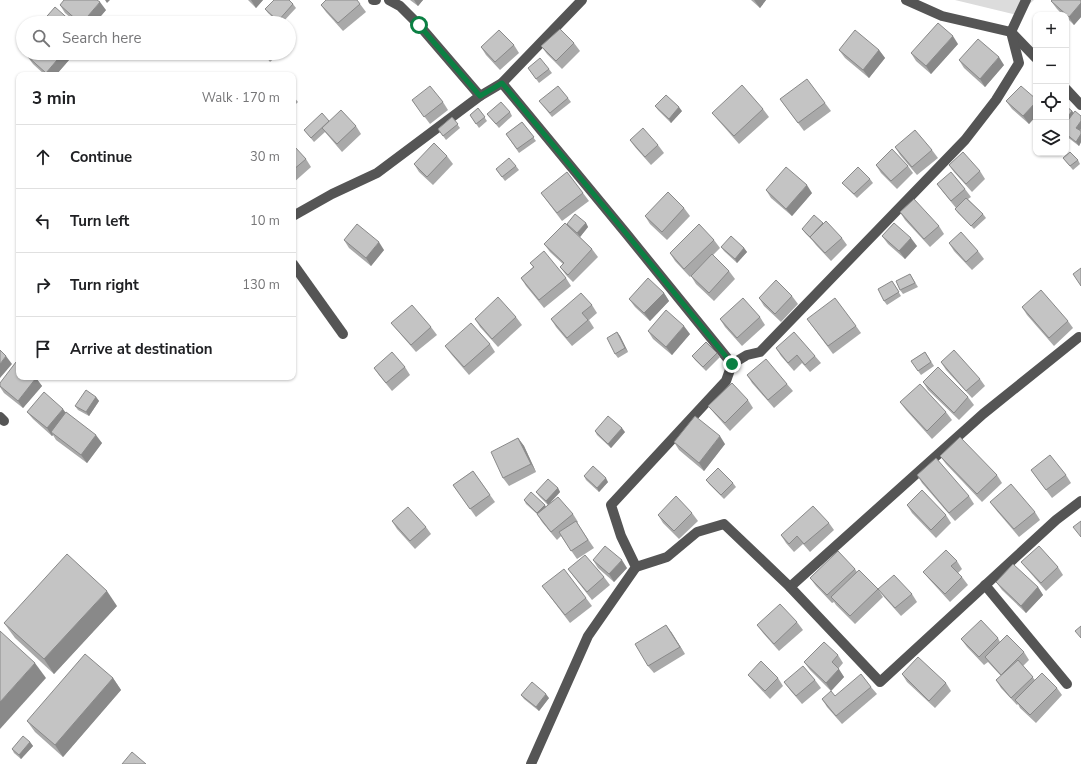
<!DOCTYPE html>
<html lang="en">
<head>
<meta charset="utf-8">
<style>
	:root { --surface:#fff; --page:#f6f6f6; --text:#202124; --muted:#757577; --line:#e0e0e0 }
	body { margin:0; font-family:"Nunito Sans",sans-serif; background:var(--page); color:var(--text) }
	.controls { position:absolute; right:12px; top:12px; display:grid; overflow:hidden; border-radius:8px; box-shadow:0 1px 3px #0004 }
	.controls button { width:36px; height:36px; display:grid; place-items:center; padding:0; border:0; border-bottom:1px solid var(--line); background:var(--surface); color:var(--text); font:20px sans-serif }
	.stop { position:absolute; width:12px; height:12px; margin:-9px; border:3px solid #0b8043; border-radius:50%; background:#fff }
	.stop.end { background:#0b8043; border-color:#fff; box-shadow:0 1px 4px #0008 }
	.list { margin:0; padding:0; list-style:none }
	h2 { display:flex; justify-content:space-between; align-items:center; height:52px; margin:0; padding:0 16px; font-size:17px }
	h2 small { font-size:13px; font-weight:400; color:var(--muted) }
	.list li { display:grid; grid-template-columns:26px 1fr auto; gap:12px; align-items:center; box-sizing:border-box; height:64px; padding:0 16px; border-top:1px solid var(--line) }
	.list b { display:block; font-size:15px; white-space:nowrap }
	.list em { font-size:13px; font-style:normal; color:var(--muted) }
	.icon { flex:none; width:22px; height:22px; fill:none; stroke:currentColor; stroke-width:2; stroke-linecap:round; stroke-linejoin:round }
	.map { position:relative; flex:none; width:1081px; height:764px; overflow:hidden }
	.search { position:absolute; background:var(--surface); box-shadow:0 1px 3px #0004; left:16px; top:16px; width:280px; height:44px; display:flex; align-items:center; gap:10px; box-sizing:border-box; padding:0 14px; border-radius:22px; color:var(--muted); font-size:15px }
	.panel { position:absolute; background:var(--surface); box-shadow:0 1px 3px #0004; left:16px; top:72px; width:280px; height:308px; border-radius:8px }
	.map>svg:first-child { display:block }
</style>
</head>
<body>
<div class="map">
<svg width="1081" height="764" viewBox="0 0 1081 764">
	<rect width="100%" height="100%" fill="#fff"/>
	<polygon fill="#dcdcdc" points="955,0 1034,0 1017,15"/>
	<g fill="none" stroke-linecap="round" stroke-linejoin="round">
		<g stroke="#555" stroke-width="10">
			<polyline points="373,0 376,0"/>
			<polyline points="389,0 400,6 419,25 480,96"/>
			<polyline points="906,0 942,16 1011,32 1036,58"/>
			<polyline points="502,83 625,232 732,364"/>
			<polyline points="1066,89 1081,105"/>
			<polyline points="293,216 332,194 377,173 480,96 502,83 582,0"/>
			<polyline points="293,264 343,334"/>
			<polyline points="0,417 4,421"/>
			<polyline points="636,567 667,557 697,532 724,524 790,587 983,414 1079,337"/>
			<polyline points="985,585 1067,684"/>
			<polyline points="790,587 880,682 1056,520 1081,501"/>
			<polyline points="531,764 588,636 636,567 621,536 611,505 726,381 732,364 747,355 760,352 965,140 996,100 1019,63 1011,32 1026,0"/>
		</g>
	</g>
	<g fill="#a9a9a9">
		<polygon points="248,0 263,0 256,8"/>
		<polygon points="410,0 423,0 418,6"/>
		<polygon points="751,0 766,0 760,8"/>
		<polygon points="1081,0 1081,17 1074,25 1066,17 1066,15 1063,15 1057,9 1051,1"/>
		<polygon points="293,4 296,8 282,23 279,23 268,13 265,9"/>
		<polygon points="360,4 366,12 343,31 326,12 321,5"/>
		<polygon points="60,5 106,10 95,23 77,23 65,13"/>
		<polygon points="574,43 580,51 562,69 547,54 541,46"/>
		<polygon points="958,44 931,74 916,61 911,53"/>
		<polygon points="514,45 519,53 500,70 486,55 481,47"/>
		<polygon points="839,50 879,50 885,58 869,78 845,58"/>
		<polygon points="30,53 64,53 69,60 56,75 45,75 33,64 27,56"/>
		<polygon points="263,53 280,53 270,62"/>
		<polygon points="959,60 1004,65 985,87 964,68"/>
		<polygon points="528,68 549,69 552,73 539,83"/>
		<polygon points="293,96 298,102 293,107"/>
		<polygon points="568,98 571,102 552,117 539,101"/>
		<polygon points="780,99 825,103 831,111 804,131"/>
		<polygon points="1036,99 1036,116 1029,124 1012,109 1006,101"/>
		<polygon points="412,100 443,102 448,110 430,124"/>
		<polygon points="655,106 682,111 671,123 658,110"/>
		<polygon points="1066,106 1072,111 1074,113 1081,116 1081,129 1080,131 1081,131 1081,142 1079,146 1066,136"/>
		<polygon points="478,108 487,121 479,128 470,115"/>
		<polygon points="763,109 769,117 739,144 718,120 712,113"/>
		<polygon points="510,112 512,116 499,128 487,114"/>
		<polygon points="452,117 460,128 446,140 438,129"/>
		<polygon points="329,121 356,126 361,134 342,152 325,132 314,142 304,130"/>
		<polygon points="522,122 536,141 519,153 506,134"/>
		<polygon points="630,140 658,145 664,153 651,165 635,147"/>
		<polygon points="895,147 932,150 938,158 917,175 900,155"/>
		<polygon points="293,149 306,159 311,167 293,183"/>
		<polygon points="447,156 453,164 433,185 419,172 414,164"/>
		<polygon points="1063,158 1078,160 1080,164 1073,170"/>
		<polygon points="876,165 908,166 913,173 897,189 881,173"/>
		<polygon points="949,165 980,171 985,179 972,192 954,172"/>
		<polygon points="516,166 519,170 505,181 496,169"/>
		<polygon points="870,179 873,183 857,198 842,183"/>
		<polygon points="937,184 965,189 971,197 968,199 983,214 986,218 974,229 958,213 955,209 956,208 943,192"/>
		<polygon points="766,190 812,193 792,216 771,198"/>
		<polygon points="541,193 583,193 589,201 562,221"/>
		<polygon points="684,208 690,216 667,240 650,224 645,216"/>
		<polygon points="900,212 939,226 944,234 930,247 905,220"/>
		<polygon points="586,223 588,227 580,237 573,231 592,249 598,257 573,282 566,275 560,267 563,264 550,252 544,244 569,227 567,224"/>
		<polygon points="824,224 842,238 847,245 831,261 816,245 812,240 805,233 802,229"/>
		<polygon points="882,236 917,246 905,259 888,244"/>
		<polygon points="344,240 384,250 371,266 349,248"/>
		<polygon points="714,240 720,248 713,255 729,271 735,279 714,301 696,284 691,276 690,277 675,261 670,253"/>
		<polygon points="949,243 978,251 984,259 972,270 954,251"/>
		<polygon points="721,247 744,248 747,252 737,263 724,251"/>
		<polygon points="530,263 566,278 571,286 544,308 526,286 521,278 533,267"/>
		<polygon points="910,274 918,287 903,294 900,290"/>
		<polygon points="892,281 901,296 887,305 884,301"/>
		<polygon points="664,293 669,301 650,321 635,307 629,299"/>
		<polygon points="792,296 798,304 781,322 764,306 759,298"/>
		<polygon points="592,305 597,313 589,320 594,328 572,346 556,327 551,319"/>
		<polygon points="1022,307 1068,321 1073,328 1054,346 1027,315"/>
		<polygon points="516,317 522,325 498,347 480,327 475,319"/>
		<polygon points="760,317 765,325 742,346 725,327 720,319"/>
		<polygon points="807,319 856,326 861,333 833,354"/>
		<polygon points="391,323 431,327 437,335 416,352 397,330"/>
		<polygon points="648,331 690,334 672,355 653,339"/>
		<polygon points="617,332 620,336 628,352 618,358 615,354"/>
		<polygon points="490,344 495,352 469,375 451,354 445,346"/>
		<polygon points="776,348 815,356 821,363 810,372 802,363 794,371 781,356"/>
		<polygon points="925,352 934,366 921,375 911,361"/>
		<polygon points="717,353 720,357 706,371 695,360 692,356"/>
		<polygon points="941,362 980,379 985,386 972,398 946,370"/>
		<polygon points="405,367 410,375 392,391 379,375 374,368"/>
		<polygon points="747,375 787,384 793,391 774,408 752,383"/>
		<polygon points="36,378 42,386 23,408 4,393 0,387 0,383"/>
		<polygon points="923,382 968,397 974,405 959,420 928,390"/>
		<polygon points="96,397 99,401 89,416 78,410 75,406"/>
		<polygon points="748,400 753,408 730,431 714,413 708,406"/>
		<polygon points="900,402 946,412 952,420 932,439 906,410"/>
		<polygon points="27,412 66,412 102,443 87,463 56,440 53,435 52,436 33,419"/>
		<polygon points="595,431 625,432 611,448 597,435"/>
		<polygon points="518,438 524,446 536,472 509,486 503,478"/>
		<polygon points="674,442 725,444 704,471 679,450"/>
		<polygon points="940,456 997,475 1002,483 982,502 946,464"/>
		<polygon points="1031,470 1066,475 1071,483 1052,498"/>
		<polygon points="473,471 495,502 476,517 453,485"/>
		<polygon points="917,475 969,496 974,504 955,521 922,483"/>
		<polygon points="584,476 608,482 599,492 586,480"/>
		<polygon points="706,480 733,483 736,487 724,499 709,484"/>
		<polygon points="558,488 560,492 551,502 573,514 578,522 577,523 594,548 577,559 561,536 557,540 542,522 537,514 526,504 524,500 546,507 548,505 539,496 536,492"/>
		<polygon points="990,502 1035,512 1040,520 1019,537 996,510"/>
		<polygon points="907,505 946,515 951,523 936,538 912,513"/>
		<polygon points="692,513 698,521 679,539 663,523 658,515"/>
		<polygon points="392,521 426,527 431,534 415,549 397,529"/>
		<polygon points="829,523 834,530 810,552 803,544 794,552 786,543 781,535"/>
		<polygon points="593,560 627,568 614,582 598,568"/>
		<polygon points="957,561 962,569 958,573 962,577 968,585 950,602 929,579 923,572"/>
		<polygon points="1021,562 1058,567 1063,575 1046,591 1027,569"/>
		<polygon points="568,569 604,577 610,585 592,600 574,577"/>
		<polygon points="855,569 857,572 878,589 883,597 855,624 836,605 834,602 832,603 816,586 810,578"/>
		<polygon points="996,582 1038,587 1043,595 1026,613 1002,590"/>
		<polygon points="542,586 586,598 592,606 570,623"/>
		<polygon points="878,589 912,594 917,602 901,616 884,597"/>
		<polygon points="117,606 54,674 15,638 4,623"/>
		<polygon points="797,622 803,630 779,651 763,633 757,625"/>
		<polygon points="666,625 685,654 654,673 648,666"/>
		<polygon points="998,638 1000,642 1024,652 1029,660 1023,666 1035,680 1057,688 1062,695 1036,723 1020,708 1018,704 1017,705 1001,688 996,680 1001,676 988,662 984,665 967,647 961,639"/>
		<polygon points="838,655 843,663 838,669 844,677 831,691 810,670 804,662"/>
		<polygon points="902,674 946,683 951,691 935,708 907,682"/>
		<polygon points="748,675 778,678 783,686 770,699 754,682"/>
		<polygon points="113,678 121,690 63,757 35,732 27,721"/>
		<polygon points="815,680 821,688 802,704 790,690 784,682"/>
		<polygon points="871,687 877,694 842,724 827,707 822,699"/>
		<polygon points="521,695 549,698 539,711 524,699"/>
		<polygon points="30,742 33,746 21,759 14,753 12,749"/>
	</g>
	<g fill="#898989">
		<polygon points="105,0 110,0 107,3"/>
		<polygon points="251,0 263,0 256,8"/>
		<polygon points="414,0 423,0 418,6"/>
		<polygon points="754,0 766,0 760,8"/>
		<polygon points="100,2 106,10 95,23 82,23"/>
		<polygon points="1081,3 1081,17 1074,25 1069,17"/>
		<polygon points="953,36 958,44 931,74 926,66"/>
		<polygon points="879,50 885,58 869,78 863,70"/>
		<polygon points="63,53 69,60 56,75 47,75 46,73"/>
		<polygon points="999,57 1004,65 985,87 980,79"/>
		<polygon points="1036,102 1036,116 1029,124 1023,116"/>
		<polygon points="679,107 682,111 671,123 669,119"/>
		<polygon points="1072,111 1075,115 1066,126 1066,119"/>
		<polygon points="1081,121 1081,129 1079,132 1076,128"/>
		<polygon points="1081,134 1081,142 1079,146 1076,142"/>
		<polygon points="807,185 812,193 792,216 786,209"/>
		<polygon points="586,223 588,227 580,237 577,233"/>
		<polygon points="911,238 917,246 905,259 899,251"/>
		<polygon points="379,242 384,250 371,266 366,258"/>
		<polygon points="744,248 747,252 737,263 735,259"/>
		<polygon points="664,293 669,301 650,321 644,313"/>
		<polygon points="684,326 690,334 672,355 666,347"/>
		<polygon points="617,332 620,336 628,352 625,348"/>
		<polygon points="6,356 12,364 0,378 0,364"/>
		<polygon points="36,378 42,386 23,408 18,401"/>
		<polygon points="96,397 99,401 89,416 86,412"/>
		<polygon points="63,409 69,417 51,432 53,435 52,436 47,428"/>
		<polygon points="622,428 625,432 611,448 608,444"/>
		<polygon points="96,435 102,443 87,463 81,455"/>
		<polygon points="720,436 725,444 704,471 699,463"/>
		<polygon points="518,438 524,446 536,472 531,464"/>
		<polygon points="606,478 608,482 599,492 597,488"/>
		<polygon points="558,488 560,492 548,505 546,501"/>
		<polygon points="545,505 547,509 540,517 537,513"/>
		<polygon points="622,560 627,568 614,582 609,574"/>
		<polygon points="1038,587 1043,595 1026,613 1021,606"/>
		<polygon points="107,591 117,606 54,674 44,659"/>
		<polygon points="666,625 672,633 685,654 680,647"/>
		<polygon points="35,663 46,678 0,729 0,702"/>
		<polygon points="839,669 844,677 831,691 826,683"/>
		<polygon points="113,678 121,690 63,757 55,745"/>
		<polygon points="546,694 549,698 539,711 536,707"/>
		<polygon points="30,742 33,746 21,759 19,755"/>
	</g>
	<g fill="#c4c4c4" stroke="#898989">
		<polygon points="64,0 97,0 100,2 82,23 80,23 60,5"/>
		<polygon points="274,0 289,0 293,4 278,21 265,9"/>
		<polygon points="326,0 357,0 360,4 338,23 321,5"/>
		<polygon points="1052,0 1081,0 1081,3 1069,17 1051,1"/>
		<polygon points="55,7 73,23 41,23"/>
		<polygon points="266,20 268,23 263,23"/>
		<polygon points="938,23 953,36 926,66 911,53"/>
		<polygon points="560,29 574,43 556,61 541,46"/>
		<polygon points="499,30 514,45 495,62 481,47"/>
		<polygon points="855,30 879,50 863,70 839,50"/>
		<polygon points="978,39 999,57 980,79 959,60"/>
		<polygon points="30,53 63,53 46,73 27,56"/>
		<polygon points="540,58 549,69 536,79 528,68"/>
		<polygon points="807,79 825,103 798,123 780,99"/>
		<polygon points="742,85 763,109 734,136 712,113"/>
		<polygon points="430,86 443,102 424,117 412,100"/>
		<polygon points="558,86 568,98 550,113 539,101"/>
		<polygon points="1021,86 1036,99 1036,102 1023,116 1006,101"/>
		<polygon points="666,95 679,107 669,119 655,106"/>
		<polygon points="293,96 295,98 293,100"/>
		<polygon points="501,102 510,112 496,124 487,114"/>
		<polygon points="1066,106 1072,111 1066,119"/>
		<polygon points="478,108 485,117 476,124 470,115"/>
		<polygon points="341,110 356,126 337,144 322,128"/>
		<polygon points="1075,111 1081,116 1081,121 1076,128 1081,131 1081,134 1076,142 1066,134 1066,123"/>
		<polygon points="322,113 329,121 311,138 304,130"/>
		<polygon points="452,117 458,124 443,136 438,129"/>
		<polygon points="522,122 534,137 517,149 506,134"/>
		<polygon points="643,128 658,145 645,157 630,140"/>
		<polygon points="915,130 932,150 912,167 895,147"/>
		<polygon points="434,143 447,156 427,177 414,164"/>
		<polygon points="295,147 306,159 293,170 293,149"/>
		<polygon points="892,149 908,166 891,181 876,165"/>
		<polygon points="963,152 980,171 966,184 949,165"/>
		<polygon points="1070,152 1078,160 1070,166 1063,158"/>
		<polygon points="509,158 516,166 502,177 496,169"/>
		<polygon points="786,167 807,185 786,209 766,190"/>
		<polygon points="858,167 870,179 854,194 842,183"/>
		<polygon points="567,172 583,193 557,213 541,193"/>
		<polygon points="951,172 965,189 951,201 937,184"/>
		<polygon points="668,192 684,208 662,232 645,216"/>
		<polygon points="966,198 983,214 971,226 955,209"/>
		<polygon points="914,199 939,226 924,239 900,212"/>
		<polygon points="575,214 586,223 577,233 567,224"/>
		<polygon points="814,215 823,223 810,237 802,229"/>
		<polygon points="826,221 842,238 825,253 810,237"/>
		<polygon points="565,223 592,249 568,275 560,267 564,263 544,244"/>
		<polygon points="894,223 911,238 899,251 882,236"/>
		<polygon points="357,224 379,242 366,258 344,240"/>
		<polygon points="699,224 714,240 684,269 670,253"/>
		<polygon points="961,232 978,251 966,262 949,243"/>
		<polygon points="731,236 744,248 735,259 721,247"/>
		<polygon points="544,251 566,278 539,300 521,278 534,267 530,263"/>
		<polygon points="712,254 729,271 709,293 691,276"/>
		<polygon points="1081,268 1081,286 1073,274"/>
		<polygon points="910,274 915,283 900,290 896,281"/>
		<polygon points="648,278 664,293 644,313 629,299"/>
		<polygon points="776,280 792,296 775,314 759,298"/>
		<polygon points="892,281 899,292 884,301 878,289"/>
		<polygon points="1041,290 1068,321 1049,338 1022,307"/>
		<polygon points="581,293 592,305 582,313 588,320 567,338 551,319"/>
		<polygon points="498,297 516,317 492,339 475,319"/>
		<polygon points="743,298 760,317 737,338 720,319"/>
		<polygon points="835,298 856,326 828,346 807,319"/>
		<polygon points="412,305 431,327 411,345 391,323"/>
		<polygon points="666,310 684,326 666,347 648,331"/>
		<polygon points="471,323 490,344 464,367 445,346"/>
		<polygon points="617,332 625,348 615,354 607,338"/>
		<polygon points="794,332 815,356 805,365 797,355 788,363 776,348"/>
		<polygon points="706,342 717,353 703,367 692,356"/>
		<polygon points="0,350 6,356 0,364"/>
		<polygon points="954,350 980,379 966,391 941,362"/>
		<polygon points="392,352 405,367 386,383 374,368"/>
		<polygon points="925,352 931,362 918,371 911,361"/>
		<polygon points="766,359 787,384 768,400 747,375"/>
		<polygon points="16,362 19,364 19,377 35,377 36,378 18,401 0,386 0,383"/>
		<polygon points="938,367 968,397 954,413 923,382"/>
		<polygon points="732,383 748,400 725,423 708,406"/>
		<polygon points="920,384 946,412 927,431 900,402"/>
		<polygon points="86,390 96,397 86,412 75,406"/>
		<polygon points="44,392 63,409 47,428 27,412"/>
		<polygon points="66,412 96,435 81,455 51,432"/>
		<polygon points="608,416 622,428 608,444 595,431"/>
		<polygon points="695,416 720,436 699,463 674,442"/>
		<polygon points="960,437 997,475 977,494 940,456"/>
		<polygon points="518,438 531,464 503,478 491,452"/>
		<polygon points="1050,455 1066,475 1046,490 1031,470"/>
		<polygon points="936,458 969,496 949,513 917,475"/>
		<polygon points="593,466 606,478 597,488 584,476"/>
		<polygon points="718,468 733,483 721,495 706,480"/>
		<polygon points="473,471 490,495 470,509 453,485"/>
		<polygon points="548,479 558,488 546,501 536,492"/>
		<polygon points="1011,484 1035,512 1014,529 990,502"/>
		<polygon points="922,490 946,515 931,530 907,505"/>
		<polygon points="531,492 545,505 537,513 524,500"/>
		<polygon points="676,496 692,513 674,531 658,515"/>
		<polygon points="558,497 573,514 551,532 537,514"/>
		<polygon points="813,506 829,523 804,544 797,536 789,544 781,535"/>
		<polygon points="408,507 426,527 410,541 392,521"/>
		<polygon points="576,521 588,540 571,551 559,532"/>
		<polygon points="1081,521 1081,537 1073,527"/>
		<polygon points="605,546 622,560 609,574 593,560"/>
		<polygon points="1039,546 1058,567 1041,583 1021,562"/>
		<polygon points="946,550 957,561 951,566 962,577 945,594 923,572"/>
		<polygon points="838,551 855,569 827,595 810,578"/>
		<polygon points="67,554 107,591 44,659 4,623"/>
		<polygon points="585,555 604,577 587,592 568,569"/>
		<polygon points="1013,564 1038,587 1021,606 996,582"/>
		<polygon points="564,569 586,598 565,615 542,586"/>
		<polygon points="859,570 878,589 850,616 831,597"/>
		<polygon points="894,575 912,594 895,608 878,589"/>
		<polygon points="780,604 797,622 774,644 757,625"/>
		<polygon points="981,620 998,638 979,657 961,639"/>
		<polygon points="666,625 680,647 648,666 635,644"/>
		<polygon points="1081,626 1081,638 1075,631"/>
		<polygon points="0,631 35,663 0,702"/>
		<polygon points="1007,635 1024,652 1001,675 985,657"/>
		<polygon points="824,642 838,655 832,662 839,669 826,683 804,662"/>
		<polygon points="85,654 113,678 55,745 27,721"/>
		<polygon points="918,657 946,683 929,701 902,674"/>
		<polygon points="1018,660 1033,677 1011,698 996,680"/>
		<polygon points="761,661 778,678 765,691 748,675"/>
		<polygon points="803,666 815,680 796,696 784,682"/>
		<polygon points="1042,673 1057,688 1030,715 1015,700"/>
		<polygon points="861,674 871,687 836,716 822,699 831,691 835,696"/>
		<polygon points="532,682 546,694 536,707 521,695"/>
		<polygon points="23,736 30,742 19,755 12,749"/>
		<polygon points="132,752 146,764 122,764"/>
	</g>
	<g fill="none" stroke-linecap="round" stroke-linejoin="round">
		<polyline stroke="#0b8043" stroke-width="5" points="419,25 480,96 502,83 625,232 732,364"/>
	</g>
</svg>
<div class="controls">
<button>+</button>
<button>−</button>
<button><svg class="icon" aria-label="locate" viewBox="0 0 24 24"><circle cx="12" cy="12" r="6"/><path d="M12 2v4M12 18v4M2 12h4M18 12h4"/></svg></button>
<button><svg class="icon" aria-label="layers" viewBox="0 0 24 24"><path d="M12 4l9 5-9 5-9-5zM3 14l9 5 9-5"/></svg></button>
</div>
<div class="stop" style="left:419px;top:25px"></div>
<div class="stop end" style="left:732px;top:364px"></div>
<div class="search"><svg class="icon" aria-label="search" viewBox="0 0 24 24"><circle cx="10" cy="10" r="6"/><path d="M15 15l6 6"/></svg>Search here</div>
<section class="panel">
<h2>3 min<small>Walk · 170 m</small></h2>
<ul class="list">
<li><svg class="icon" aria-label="ahead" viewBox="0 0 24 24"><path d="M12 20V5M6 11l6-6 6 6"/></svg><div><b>Continue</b></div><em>30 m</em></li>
<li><svg class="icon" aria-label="left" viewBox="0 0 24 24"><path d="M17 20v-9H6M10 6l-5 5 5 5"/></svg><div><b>Turn left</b></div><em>10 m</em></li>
<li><svg class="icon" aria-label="right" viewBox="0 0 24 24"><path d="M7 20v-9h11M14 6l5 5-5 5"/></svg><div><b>Turn right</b></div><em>130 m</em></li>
<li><svg class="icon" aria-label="arrive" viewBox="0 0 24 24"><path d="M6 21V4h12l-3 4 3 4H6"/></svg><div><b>Arrive at destination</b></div></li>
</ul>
</section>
</div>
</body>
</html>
